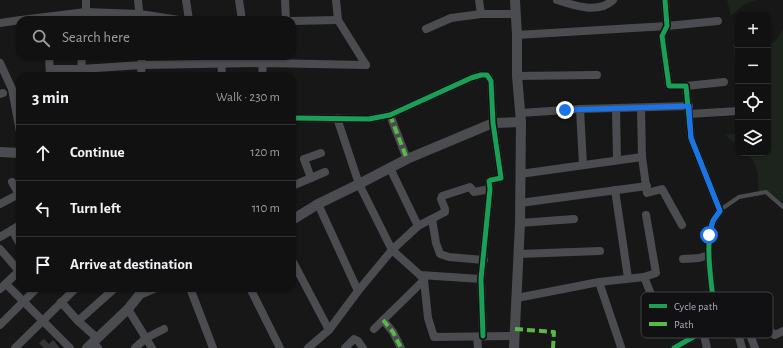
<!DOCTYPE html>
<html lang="en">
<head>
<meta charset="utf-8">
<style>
	:root { --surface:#111; --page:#1e1f1f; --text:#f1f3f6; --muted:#9c9d9f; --line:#303131 }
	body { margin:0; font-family:"Alegreya Sans",sans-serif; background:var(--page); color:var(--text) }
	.controls { position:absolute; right:12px; top:12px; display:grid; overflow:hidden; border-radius:8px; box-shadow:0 1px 3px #0004 }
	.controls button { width:36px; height:36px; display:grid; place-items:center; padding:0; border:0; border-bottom:1px solid var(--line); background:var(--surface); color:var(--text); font:20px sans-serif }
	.stop { position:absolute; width:12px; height:12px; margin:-9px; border:3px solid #1a73e8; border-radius:50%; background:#fff }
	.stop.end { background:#1a73e8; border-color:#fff; box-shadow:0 1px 4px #0008 }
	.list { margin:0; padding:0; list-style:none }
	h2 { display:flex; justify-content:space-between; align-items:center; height:52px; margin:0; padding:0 16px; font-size:17px }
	h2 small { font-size:13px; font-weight:400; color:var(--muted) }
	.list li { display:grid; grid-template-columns:26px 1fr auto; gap:12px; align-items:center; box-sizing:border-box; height:56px; padding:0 16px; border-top:1px solid var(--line) }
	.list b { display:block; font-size:15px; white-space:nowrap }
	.list em { font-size:13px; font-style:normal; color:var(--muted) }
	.icon { flex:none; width:22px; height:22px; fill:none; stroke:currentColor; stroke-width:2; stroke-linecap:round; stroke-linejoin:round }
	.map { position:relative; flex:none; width:783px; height:348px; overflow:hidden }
	.search { position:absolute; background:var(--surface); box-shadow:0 1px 3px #0004; left:16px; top:16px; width:280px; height:44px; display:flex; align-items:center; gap:10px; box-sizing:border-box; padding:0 14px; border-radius:12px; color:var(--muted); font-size:15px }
	.panel { position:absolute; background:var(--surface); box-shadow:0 1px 3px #0004; left:16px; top:72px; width:280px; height:220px; border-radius:12px }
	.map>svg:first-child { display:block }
</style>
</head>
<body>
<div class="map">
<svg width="783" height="348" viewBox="0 0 783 348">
	<defs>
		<filter id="shadow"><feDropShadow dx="3" dy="1.5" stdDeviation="1" flood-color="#0009"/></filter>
	</defs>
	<rect width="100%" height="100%" fill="#171717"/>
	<g fill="#1d241e">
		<polygon points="727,0 757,0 743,5 731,16"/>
		<path d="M 783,29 L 783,203 L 769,194 L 758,191 C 759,177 758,162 746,153 L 768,153 L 768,45 L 777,39 Z"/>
		<polygon points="733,44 738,45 738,67 735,63"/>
		<polygon points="738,133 738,146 725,135"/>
	</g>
	<polygon fill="#353536" filter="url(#shadow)" points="44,339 49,344 53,340 60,348 44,348 39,343"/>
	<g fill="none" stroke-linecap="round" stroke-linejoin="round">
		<polyline stroke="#4b4c50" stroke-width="4" points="720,210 739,197 766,192 783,207"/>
		<g stroke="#4b4c50" stroke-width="8">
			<polyline points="138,0 140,20"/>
			<polyline points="186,0 189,20"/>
			<polyline points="239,0 242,20"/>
			<polyline points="285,0 286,20"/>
			<polyline points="336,0 338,20 366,65"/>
			<polyline points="479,0 481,14"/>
			<path d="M 557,0 C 575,6 598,14 613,0"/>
			<path d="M 665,0 L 667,26 L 662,36 L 669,86 L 686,86 L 691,138 L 720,211 C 718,214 714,218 713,221 C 703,243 714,299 716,324 L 674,348"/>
			<polyline points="21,20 86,12 140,14 179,20"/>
			<polyline points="86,20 86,0"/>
			<polyline points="292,21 338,20"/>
			<polyline points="0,23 20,20"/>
			<polyline points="426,29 451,18 481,14 516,14"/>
			<polyline points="517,35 667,26 718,21"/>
			<polyline points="49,56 50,76"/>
			<polyline points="221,56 222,76"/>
			<polyline points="0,63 12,89 20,132"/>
			<polyline points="50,69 81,69 142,65 263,63 366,65"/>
			<polyline points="81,76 82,56"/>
			<polyline points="141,76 142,56"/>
			<polyline points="262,76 263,63"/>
			<polyline points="517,76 597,75"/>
			<polyline points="686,86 724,82"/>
			<polyline points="0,94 3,93"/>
			<polyline points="641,108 642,157 647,193 662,189 682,225"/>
			<polyline points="580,109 583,165"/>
			<polyline points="616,109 617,160"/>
			<polyline points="520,113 580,109 689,106"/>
			<polyline points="689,114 738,111"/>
			<polyline points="390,115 407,159"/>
			<polyline points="292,118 369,119 390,115 471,78 481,75 487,75 491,81 493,123 501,178 491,180 489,181 490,189 481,279 483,336"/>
			<polyline points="337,118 359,184 392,250 420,275 424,280 428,318 434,337 514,336"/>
			<polyline points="390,168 418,226"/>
			<polyline points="520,174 642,157"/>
			<polyline points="311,178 304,159 321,153"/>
			<polyline points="12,182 20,196"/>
			<polyline points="292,186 325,172"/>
			<polyline points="615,190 628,278"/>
			<polyline points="520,203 647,186"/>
			<polyline points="0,204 19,194"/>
			<polyline points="318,204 358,291"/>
			<polyline points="432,219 436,243 440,254 449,257 484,260"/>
			<polyline points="520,223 574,219"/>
			<polyline points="20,225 12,230 20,244"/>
			<polyline points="0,237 12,230"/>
			<polyline points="0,249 19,271"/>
			<polyline points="519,254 600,251"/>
			<polyline points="683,259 699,258 709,255"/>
			<polyline points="292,260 329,330"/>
			<polyline points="420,275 481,279"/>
			<polyline points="644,277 662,321"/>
			<polyline points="599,282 621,347"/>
			<polyline points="6,284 70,348"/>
			<polyline points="190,288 213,348"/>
			<polyline points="250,288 280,348"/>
			<polyline points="0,289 20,270"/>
			<polyline points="517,298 599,282 644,277 656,273 646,215"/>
			<polyline points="61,302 78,321 97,338"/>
			<polyline points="128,309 152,348"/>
			<polyline points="734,319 742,348"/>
			<polyline points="383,320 393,332 401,348"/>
			<polyline points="78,321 115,288"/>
			<polyline points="716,324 734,319 746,324 755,348"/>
			<polyline points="746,324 757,321 775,335 783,331"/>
			<polyline points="0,325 37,288"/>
			<polyline points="374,329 424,280"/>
			<polyline points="703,331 707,348"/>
			<polyline points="477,337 478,348"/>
			<polyline points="93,342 98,348"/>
			<polyline points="15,348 76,288"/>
			<polyline points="135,348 146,338 164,329"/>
			<polyline points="308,348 329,330 358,291 392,250 418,226 445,212 445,209 441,199 442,196 470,187 474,192 490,189"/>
			<polyline points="345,348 354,339 358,341 363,348"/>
		</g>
		<g stroke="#4b4c50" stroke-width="10">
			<polyline points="0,152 20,153"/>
			<polyline points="292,220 318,204 359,184 407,159 493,123 521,122"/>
			<polyline points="87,348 128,309 140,294 154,288"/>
			<polyline points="514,348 520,223 521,122 517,76 517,35 515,0"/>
		</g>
		<g stroke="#58b947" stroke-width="4" stroke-dasharray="8 4" stroke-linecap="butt">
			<polyline points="390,115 407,159"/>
			<polyline points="383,320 393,332 401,348"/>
			<polyline points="515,329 554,332 553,348"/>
		</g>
		<defs>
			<g id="cycleway">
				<path d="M 665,0 L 667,26 L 662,36 L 669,86 L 686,86 L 691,138 L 720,211 C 718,214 714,218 713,221 C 703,243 714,299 716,324 L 674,348"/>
				<polyline points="292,118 369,119 390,115 471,78 481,75 487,75 491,81 493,123 501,178 491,180 489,181 490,189 481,279 483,336"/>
			</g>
		</defs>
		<use href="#cycleway" stroke="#111113" stroke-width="8"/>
		<use href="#cycleway" stroke="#1a9f57" stroke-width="5"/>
	</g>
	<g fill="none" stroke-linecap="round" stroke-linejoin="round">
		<polyline stroke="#1a73e8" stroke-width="5" points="565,110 689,106 691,138 720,211 713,221 709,235"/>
	</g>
	<rect x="641" y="292" width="132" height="46" rx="6" fill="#111113" stroke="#3e4045" stroke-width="1"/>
	<rect x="649" y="304" width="18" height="4" fill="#1a9f57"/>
	<rect x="649" y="322" width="18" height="4" fill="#58b947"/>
	<g font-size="11" fill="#a8adb8">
		<text x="674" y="310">Cycle path</text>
		<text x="674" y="328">Path</text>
	</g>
</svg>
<div class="controls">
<button>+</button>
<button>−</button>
<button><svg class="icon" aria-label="locate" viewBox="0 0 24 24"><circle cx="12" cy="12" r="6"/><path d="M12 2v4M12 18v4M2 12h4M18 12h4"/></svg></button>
<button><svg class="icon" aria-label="layers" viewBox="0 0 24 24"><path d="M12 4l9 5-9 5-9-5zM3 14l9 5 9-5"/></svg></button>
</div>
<div class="stop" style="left:709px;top:235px"></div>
<div class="stop end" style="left:565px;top:110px"></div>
<div class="search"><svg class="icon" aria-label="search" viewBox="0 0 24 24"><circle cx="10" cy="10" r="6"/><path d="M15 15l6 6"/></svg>Search here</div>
<section class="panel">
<h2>3 min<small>Walk · 230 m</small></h2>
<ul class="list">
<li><svg class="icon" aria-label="ahead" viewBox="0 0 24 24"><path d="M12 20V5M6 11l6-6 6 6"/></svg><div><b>Continue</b></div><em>120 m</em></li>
<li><svg class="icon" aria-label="left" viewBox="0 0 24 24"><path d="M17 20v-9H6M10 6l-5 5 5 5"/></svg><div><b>Turn left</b></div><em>110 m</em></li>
<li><svg class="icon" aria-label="arrive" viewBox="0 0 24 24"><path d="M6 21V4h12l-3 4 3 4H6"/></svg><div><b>Arrive at destination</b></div></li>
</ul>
</section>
</div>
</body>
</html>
